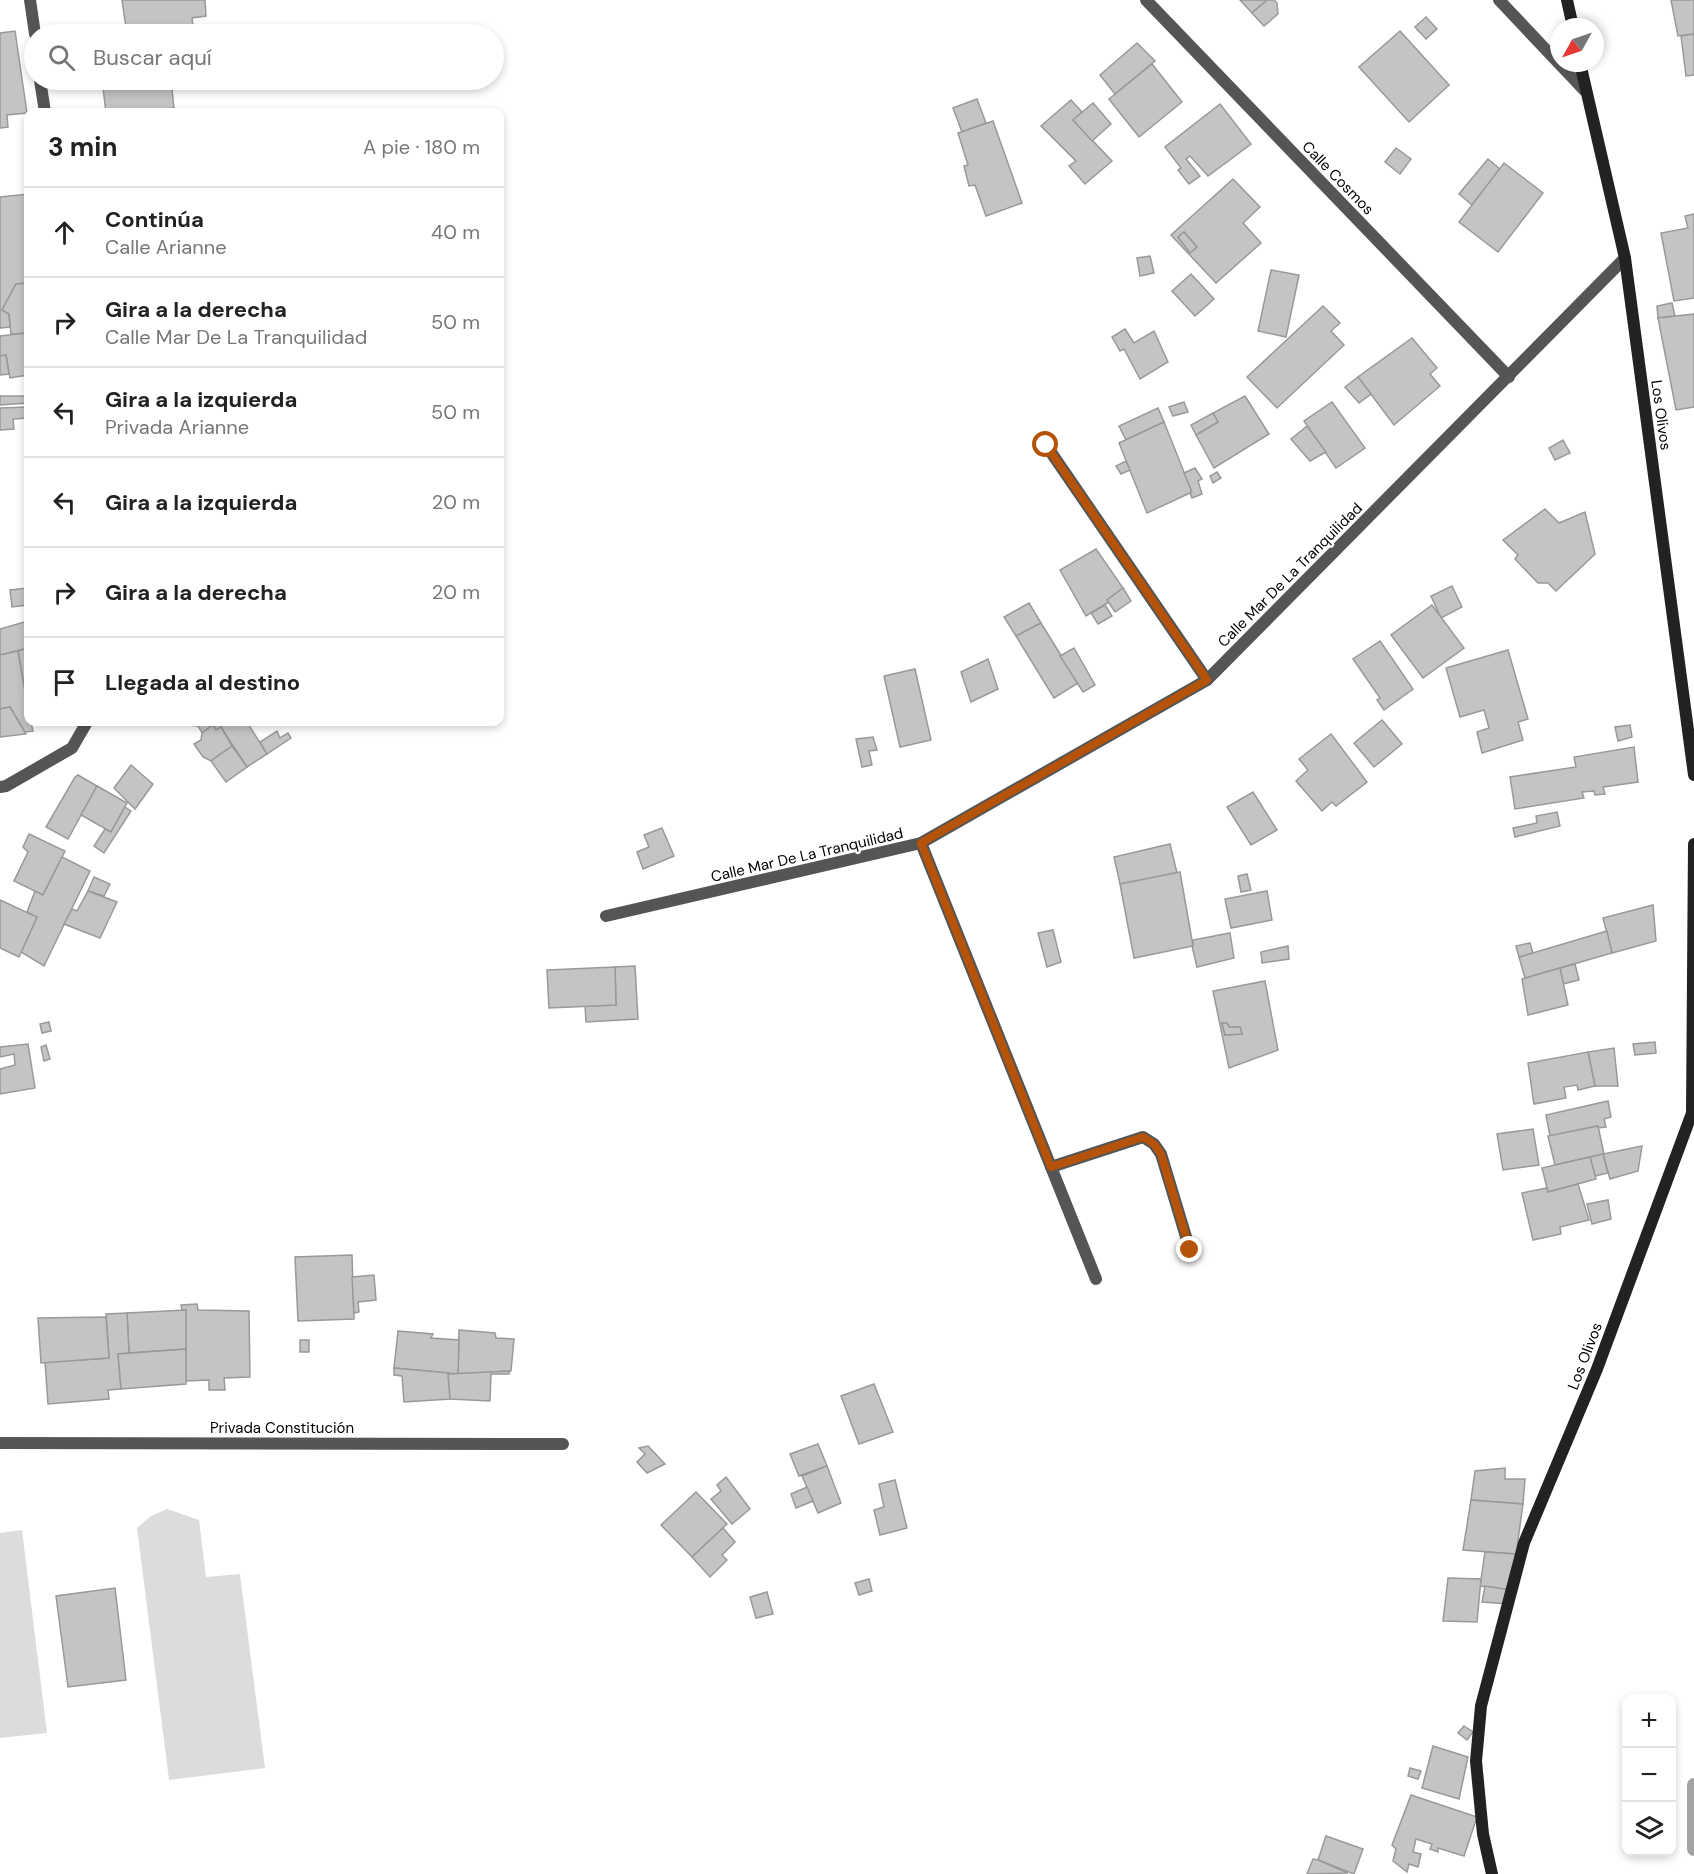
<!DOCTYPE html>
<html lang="es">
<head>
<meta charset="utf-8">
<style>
	:root { --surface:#fff; --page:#f6f6f6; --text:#222; --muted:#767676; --line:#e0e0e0 }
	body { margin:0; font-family:"DM Sans",sans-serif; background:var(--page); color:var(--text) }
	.controls { position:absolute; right:18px; bottom:18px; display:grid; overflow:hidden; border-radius:12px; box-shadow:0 3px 9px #0003 }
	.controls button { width:54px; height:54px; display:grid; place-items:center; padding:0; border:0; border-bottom:2px solid var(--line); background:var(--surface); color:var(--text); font:30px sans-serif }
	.compass { position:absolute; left:1550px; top:18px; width:54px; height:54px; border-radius:50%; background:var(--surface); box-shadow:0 3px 9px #0003; rotate:230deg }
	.stop { position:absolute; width:18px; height:18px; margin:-14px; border:4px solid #b45309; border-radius:50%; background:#fff }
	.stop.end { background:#b45309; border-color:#fff; box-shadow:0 2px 6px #0008 }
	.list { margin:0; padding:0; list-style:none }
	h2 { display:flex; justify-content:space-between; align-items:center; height:78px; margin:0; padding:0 24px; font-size:26px }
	h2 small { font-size:20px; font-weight:400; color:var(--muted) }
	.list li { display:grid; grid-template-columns:39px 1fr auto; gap:18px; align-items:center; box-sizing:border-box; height:90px; padding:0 24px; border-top:2px solid var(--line) }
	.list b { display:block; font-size:22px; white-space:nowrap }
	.list p { margin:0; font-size:20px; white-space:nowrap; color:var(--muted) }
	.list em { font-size:20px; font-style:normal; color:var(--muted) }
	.icon { flex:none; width:33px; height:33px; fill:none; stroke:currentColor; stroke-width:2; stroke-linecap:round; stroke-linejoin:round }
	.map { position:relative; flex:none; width:1694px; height:1874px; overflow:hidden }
	.search { position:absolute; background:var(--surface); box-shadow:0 3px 9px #0003; left:24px; top:24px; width:480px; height:66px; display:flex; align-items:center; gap:15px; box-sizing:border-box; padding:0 21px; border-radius:33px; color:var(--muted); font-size:22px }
	.panel { position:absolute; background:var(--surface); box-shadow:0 3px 9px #0003; left:24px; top:108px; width:480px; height:618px; border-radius:12px }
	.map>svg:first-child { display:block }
</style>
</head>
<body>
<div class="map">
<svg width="1694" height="1874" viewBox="0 0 1694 1874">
	<rect width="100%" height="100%" fill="#fff"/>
	<g fill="#dcdcdc">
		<polygon points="167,1509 199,1520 206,1577 240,1574 265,1768 169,1780 137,1528 151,1516"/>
		<polygon points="22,1530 47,1733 0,1738 0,1533"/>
	</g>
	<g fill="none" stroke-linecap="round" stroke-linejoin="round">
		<polyline stroke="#a3a3a3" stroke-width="14" points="1694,1785 1694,1849"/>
	</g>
	<g fill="#c4c4c4" stroke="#999" stroke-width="1.5" fill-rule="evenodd">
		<polygon points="122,0 205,0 206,16 192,18 194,34 127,34"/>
		<polygon points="1240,0 1267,0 1252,13"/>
		<polygon points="1267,0 1274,0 1277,3 1278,14 1264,26 1252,13"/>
		<polygon points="1671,0 1694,0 1694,34 1678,36"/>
		<polygon points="1426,17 1437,29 1426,39 1415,27"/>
		<polygon points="15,31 27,113 7,115 8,127 0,128 0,33"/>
		<polygon points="1400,31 1449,85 1409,122 1359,67"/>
		<polygon points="1694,34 1694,75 1686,76 1681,36"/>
		<polygon points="1137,43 1155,61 1115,94 1100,75"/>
		<polygon points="1152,64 1182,102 1139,137 1109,99"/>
		<polygon points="102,80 171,80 174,108 137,112 106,112"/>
		<polygon points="977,99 986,123 962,132 953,108"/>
		<polygon points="1071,100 1082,112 1073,120 1112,161 1085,184 1069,166 1076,161 1041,126"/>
		<polygon points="1093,103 1111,124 1092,141 1073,120"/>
		<polygon points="1220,104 1251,144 1208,176 1190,156 1186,159 1200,176 1189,184 1178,170 1181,168 1165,147"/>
		<polygon points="993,121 1022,203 986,216 975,185 969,186 964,166 968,165 958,133"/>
		<polygon points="1396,148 1411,159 1400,174 1385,162"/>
		<polygon points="1488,159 1500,169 1472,205 1459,194"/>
		<polygon points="1504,163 1543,193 1498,252 1459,222"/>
		<path d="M 1233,179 L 1260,207 L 1243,223 L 1261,243 L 1216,283 L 1171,235 ZM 1184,232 L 1197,247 L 1190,253 L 1178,237 Z"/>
		<polygon points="28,194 28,283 16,284 2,310 9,314 10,327 0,328 0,197"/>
		<polygon points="1694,214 1694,298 1674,301 1661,233 1688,228 1685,216"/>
		<polygon points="1184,232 1197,247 1190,253 1178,237"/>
		<polygon points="1150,256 1154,273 1140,276 1137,258"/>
		<polygon points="1271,270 1299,275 1286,337 1258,331"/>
		<polygon points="1191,274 1214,299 1195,316 1172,291"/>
		<polygon points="28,283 28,333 11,334 9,314 2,310 16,284"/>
		<polygon points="1672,303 1675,316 1658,318 1657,306"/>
		<polygon points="1323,306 1340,323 1331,331 1344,345 1277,408 1247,377"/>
		<polygon points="1694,314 1694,407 1676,410 1658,318"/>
		<polygon points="1125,329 1134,343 1154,331 1168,362 1140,379 1124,349 1120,351 1112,337"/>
		<polygon points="26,333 28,333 28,375 10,378 6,355 0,356 0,336"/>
		<polygon points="1412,338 1437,368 1430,374 1440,386 1394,425 1358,377"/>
		<polygon points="6,355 9,374 0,375 0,356"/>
		<polygon points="1358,377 1371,394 1359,403 1345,387"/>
		<polygon points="0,396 28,396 28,403 0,405"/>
		<polygon points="1245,396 1269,434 1214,468 1196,435 1218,422 1213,413"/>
		<polygon points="1184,402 1188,412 1173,416 1169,407"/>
		<polygon points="1332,402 1365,448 1336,468 1304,421"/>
		<polygon points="28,407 28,418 13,419 14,429 0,430 0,408"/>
		<polygon points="1158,408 1164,422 1126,440 1119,426"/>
		<polygon points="1213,413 1218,422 1196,435 1191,425"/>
		<polygon points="1164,422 1192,492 1147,513 1119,443"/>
		<polygon points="1307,426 1326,452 1310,461 1291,439"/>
		<polygon points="1563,440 1570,453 1555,460 1549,448"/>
		<polygon points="1126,461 1130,470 1121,474 1116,466"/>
		<polygon points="1195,468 1202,479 1198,481 1202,494 1192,498 1190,493 1192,492 1184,473"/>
		<polygon points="1217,472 1221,478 1213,483 1210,476"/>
		<polygon points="1545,509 1559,523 1585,512 1595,554 1556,591 1548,583 1538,583 1515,559 1518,555 1503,540"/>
		<polygon points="1096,549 1123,588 1107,600 1109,602 1086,616 1060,570"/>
		<polygon points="1452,586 1462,607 1441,618 1431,596"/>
		<polygon points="28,588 28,605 12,607 10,590"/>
		<polygon points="1123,588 1131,601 1115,612 1107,600"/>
		<polygon points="1029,603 1041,623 1016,636 1004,617"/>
		<polygon points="1105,605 1112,616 1098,624 1091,613"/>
		<polygon points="1432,605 1464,648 1423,678 1391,635"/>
		<polygon points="28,621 28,648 0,655 0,629"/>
		<polygon points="1041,623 1078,683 1054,698 1016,636"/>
		<polygon points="1380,641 1413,689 1384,710 1377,700 1380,698 1353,659"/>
		<polygon points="28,648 28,709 18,651"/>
		<polygon points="1074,648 1095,685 1083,692 1060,656"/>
		<polygon points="1508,650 1528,719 1518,722 1523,740 1482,753 1477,732 1489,728 1484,710 1460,717 1446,668"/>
		<polygon points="18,651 28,709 28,722 31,722 33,731 25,732 10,707 0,709 0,655"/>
		<polygon points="988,659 998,689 971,702 961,672"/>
		<polygon points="915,669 931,740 900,747 884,676"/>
		<polygon points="10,707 26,734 0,737 0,709"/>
		<polygon points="1382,720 1402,744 1374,767 1354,743"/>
		<polygon points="168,722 247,722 267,754 247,767 221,727 216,730 213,725 202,733 198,726"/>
		<polygon points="213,725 216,730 221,727 232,746 211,761 203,757 194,744 201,740 202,733"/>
		<polygon points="1630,725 1632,737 1618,741 1615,727"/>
		<polygon points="277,731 280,738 288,733 291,738 267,754 260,742"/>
		<polygon points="1331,734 1367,782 1336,806 1332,802 1322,811 1296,781 1308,770 1299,759"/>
		<polygon points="873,737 877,750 869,751 872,765 862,767 856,739"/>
		<polygon points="232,746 247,767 226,782 211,761"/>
		<polygon points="1634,747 1638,782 1603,787 1605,794 1595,795 1594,791 1582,792 1584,798 1515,809 1510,777 1576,767 1574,757"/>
		<polygon points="131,765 153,784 135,809 114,788"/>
		<polygon points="78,775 97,786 68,839 46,827 75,777"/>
		<polygon points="97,786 127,803 111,832 81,815"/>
		<polygon points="1253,792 1277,830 1251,845 1227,807"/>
		<polygon points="125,807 131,811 104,853 94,846 105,829 111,832"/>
		<polygon points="1557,812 1560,826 1515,837 1513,828 1537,823 1536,816"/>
		<polygon points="662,828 674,856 643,869 637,852 649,847 644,835"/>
		<polygon points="29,834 65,851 43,895 14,881 28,852 23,847"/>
		<polygon points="1170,844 1177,873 1120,884 1114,857"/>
		<polygon points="62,857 90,871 44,966 21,952 37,917 27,912 35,891 43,895"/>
		<polygon points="1180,872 1193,946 1134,958 1120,884"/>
		<polygon points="1247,874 1251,890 1241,892 1238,876"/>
		<polygon points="94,877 110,884 104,896 88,891"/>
		<polygon points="88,891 117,902 100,938 64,924 72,909 77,911"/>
		<polygon points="1267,891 1272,920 1231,928 1225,899"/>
		<polygon points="0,900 37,917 19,957 0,948"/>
		<polygon points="1653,905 1656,941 1612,953 1603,918"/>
		<polygon points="1053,930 1061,962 1047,967 1038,933"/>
		<polygon points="1607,931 1612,953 1525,978 1519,957"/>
		<polygon points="1230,933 1234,958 1197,967 1192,946 1193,946 1193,940"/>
		<polygon points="1530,943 1533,953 1519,957 1516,946"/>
		<polygon points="1288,946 1289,959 1262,963 1261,952"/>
		<polygon points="1575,964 1579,980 1563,984 1560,968"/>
		<polygon points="635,966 638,1019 586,1022 585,1006 616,1005 615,967"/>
		<polygon points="615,967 616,1005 549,1008 547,970"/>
		<polygon points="1560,968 1568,1005 1528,1015 1522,979"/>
		<path d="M 1265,981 L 1278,1050 L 1229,1068 L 1213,991 ZM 1222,1023 L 1227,1023 L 1229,1027 L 1240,1027 L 1242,1034 L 1225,1035 Z"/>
		<polygon points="49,1022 51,1031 42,1033 40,1024"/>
		<polygon points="1222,1023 1227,1023 1229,1027 1240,1027 1242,1034 1225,1035"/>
		<polygon points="1655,1042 1656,1053 1635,1055 1633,1044"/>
		<polygon points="28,1044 35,1088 0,1094 0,1069 15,1065 14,1054 0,1057 0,1047"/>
		<polygon points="46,1045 50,1059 44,1061 41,1047"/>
		<polygon points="1614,1048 1618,1086 1595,1086 1588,1052"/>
		<polygon points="1588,1052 1595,1086 1578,1090 1577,1085 1564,1087 1566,1098 1534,1104 1528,1063"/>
		<polygon points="1608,1101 1611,1117 1604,1119 1606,1127 1598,1128 1598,1126 1550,1136 1546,1115"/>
		<polygon points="1598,1126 1604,1154 1555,1165 1548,1136"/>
		<polygon points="1533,1129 1539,1165 1503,1170 1497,1134"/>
		<polygon points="1642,1146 1638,1171 1610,1179 1603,1154"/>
		<polygon points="1603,1154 1608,1173 1595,1176 1590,1157"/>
		<polygon points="1590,1157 1596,1179 1548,1192 1542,1168"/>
		<polygon points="1578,1184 1589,1220 1560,1227 1561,1234 1533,1240 1522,1193 1547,1188 1548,1192"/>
		<polygon points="1608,1200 1611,1219 1592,1224 1587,1204"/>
		<polygon points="352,1255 354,1319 298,1321 295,1257"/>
		<polygon points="374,1275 376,1300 358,1302 359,1312 354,1313 352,1277"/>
		<polygon points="197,1304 198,1310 249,1311 250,1377 224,1378 225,1390 209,1390 209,1380 186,1381 186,1310 182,1310 181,1305"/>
		<polygon points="186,1310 186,1349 129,1353 127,1313"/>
		<polygon points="127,1313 129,1353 118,1354 121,1389 108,1390 109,1399 48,1404 45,1362 109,1358 106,1314"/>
		<polygon points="106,1317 109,1358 41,1363 38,1318"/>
		<polygon points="459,1330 495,1333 496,1338 514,1339 511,1371 458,1374"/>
		<polygon points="398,1331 433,1334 431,1338 459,1340 458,1374 394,1368"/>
		<rect x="300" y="1340" width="9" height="12"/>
		<polygon points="186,1349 186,1384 121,1389 118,1354"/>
		<polygon points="394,1368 449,1373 450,1399 404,1402 402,1376 394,1375"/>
		<polygon points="509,1371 509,1374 491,1374 490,1401 450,1399 448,1374"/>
		<polygon points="874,1384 893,1432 859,1444 841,1396"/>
		<polygon points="818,1444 827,1466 799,1476 790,1454"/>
		<polygon points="648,1446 665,1464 647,1473 637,1462 645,1454 639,1448"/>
		<polygon points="827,1466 841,1503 818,1513 802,1476"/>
		<polygon points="1505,1468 1505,1479 1525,1479 1523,1504 1471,1500 1475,1471"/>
		<polygon points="726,1477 750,1509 732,1524 711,1499 721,1491 717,1485"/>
		<polygon points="895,1480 907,1528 880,1535 874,1510 884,1507 879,1484"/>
		<polygon points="807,1487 813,1501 796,1508 791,1494"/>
		<polygon points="696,1492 727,1524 692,1557 661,1525"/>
		<polygon points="1471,1500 1523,1504 1516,1554 1463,1550"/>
		<polygon points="723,1528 735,1542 722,1555 727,1560 710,1577 692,1557"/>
		<polygon points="1485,1552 1516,1554 1511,1590 1480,1586"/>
		<polygon points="1448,1578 1481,1579 1477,1622 1443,1621"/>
		<polygon points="869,1579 872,1591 859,1595 855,1583"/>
		<polygon points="1485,1586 1511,1590 1509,1604 1482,1602"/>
		<polygon points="115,1588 126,1680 68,1687 56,1596"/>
		<polygon points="767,1592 773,1614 756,1618 750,1597"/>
		<polygon points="1464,1726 1473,1732 1467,1740 1458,1733"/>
		<polygon points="1433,1746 1468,1757 1459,1799 1422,1788"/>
		<polygon points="1410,1768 1421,1771 1418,1779 1408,1776"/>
		<polygon points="1411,1795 1477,1817 1464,1856 1438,1848 1438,1852 1430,1849 1432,1844 1416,1839 1413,1852 1421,1854 1418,1867 1409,1864 1407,1872 1393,1861 1396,1849 1392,1845"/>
		<polygon points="1326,1836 1363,1849 1354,1874 1318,1860"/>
		<polygon points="1313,1859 1318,1860 1348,1873 1307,1874"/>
	</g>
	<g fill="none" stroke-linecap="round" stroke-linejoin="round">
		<polyline stroke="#555" stroke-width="12" points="1051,1167 1143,1137 1154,1144 1161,1154 1190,1250"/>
		<g stroke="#555" stroke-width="12">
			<polyline points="30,0 35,34"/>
			<polyline points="1146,0 1509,377"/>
			<polyline points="1499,0 1585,91"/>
			<polyline points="40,80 45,112"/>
			<polyline points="1046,445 1207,680"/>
			<polyline points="0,787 6,786 72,748 87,722"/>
			<polyline points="921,843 1096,1279"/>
			<polyline points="606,916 921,843 1207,680 1625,258"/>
			<polyline points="0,1443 563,1444"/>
		</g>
		<g stroke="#222" stroke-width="12">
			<polyline points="1567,0 1573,27"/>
			<polyline points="1580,63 1625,258 1694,775"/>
			<polyline points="1492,1874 1483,1834 1476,1761 1481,1706 1524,1543 1597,1369 1692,1113 1694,844"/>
		</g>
	</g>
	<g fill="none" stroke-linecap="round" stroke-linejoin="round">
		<polyline stroke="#b45309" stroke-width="8" points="1046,445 1207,680 921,843 1051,1167 1143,1137 1154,1144 1161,1154 1190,1250"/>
	</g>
	<g text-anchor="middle" stroke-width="4.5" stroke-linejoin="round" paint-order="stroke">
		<g font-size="15" fill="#000" stroke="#fff">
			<text transform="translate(1338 178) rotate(46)" y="5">Calle Cosmos</text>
			<text transform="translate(1661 415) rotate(82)" y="5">Los Olivos</text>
			<text transform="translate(1290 575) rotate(-45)" y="5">Calle Mar De La Tranquilidad</text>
			<text transform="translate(807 855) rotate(-13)" y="5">Calle Mar De La Tranquilidad</text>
			<text transform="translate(1585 1356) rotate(-69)" y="5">Los Olivos</text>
			<text x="282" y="1433">Privada Constitución</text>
		</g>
	</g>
</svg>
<div class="controls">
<button>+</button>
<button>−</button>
<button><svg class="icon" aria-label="layers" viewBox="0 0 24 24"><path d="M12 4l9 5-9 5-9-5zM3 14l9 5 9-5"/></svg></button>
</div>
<svg class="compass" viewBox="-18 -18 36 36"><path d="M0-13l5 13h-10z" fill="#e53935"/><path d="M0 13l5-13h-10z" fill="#767676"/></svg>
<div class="stop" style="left:1046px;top:445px"></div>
<div class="stop end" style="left:1190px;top:1250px"></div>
<div class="search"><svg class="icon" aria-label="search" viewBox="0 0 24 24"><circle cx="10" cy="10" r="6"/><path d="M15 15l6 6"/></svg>Buscar aquí</div>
<section class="panel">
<h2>3 min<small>A pie · 180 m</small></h2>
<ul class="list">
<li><svg class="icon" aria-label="ahead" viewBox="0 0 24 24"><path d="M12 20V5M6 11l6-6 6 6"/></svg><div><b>Continúa</b><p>Calle Arianne</p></div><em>40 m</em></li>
<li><svg class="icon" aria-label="right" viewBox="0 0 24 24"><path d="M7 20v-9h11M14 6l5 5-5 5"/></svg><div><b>Gira a la derecha</b><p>Calle Mar De La Tranquilidad</p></div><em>50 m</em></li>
<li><svg class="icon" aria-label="left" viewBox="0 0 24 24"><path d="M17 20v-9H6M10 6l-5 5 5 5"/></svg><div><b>Gira a la izquierda</b><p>Privada Arianne</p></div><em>50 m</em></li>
<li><svg class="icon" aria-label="left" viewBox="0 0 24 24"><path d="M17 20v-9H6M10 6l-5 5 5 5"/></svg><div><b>Gira a la izquierda</b></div><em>20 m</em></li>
<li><svg class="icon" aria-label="right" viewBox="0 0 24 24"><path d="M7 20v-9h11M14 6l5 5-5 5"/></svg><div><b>Gira a la derecha</b></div><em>20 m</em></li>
<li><svg class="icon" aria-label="arrive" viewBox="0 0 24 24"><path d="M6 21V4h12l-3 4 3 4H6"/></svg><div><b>Llegada al destino</b></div></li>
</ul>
</section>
</div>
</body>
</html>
